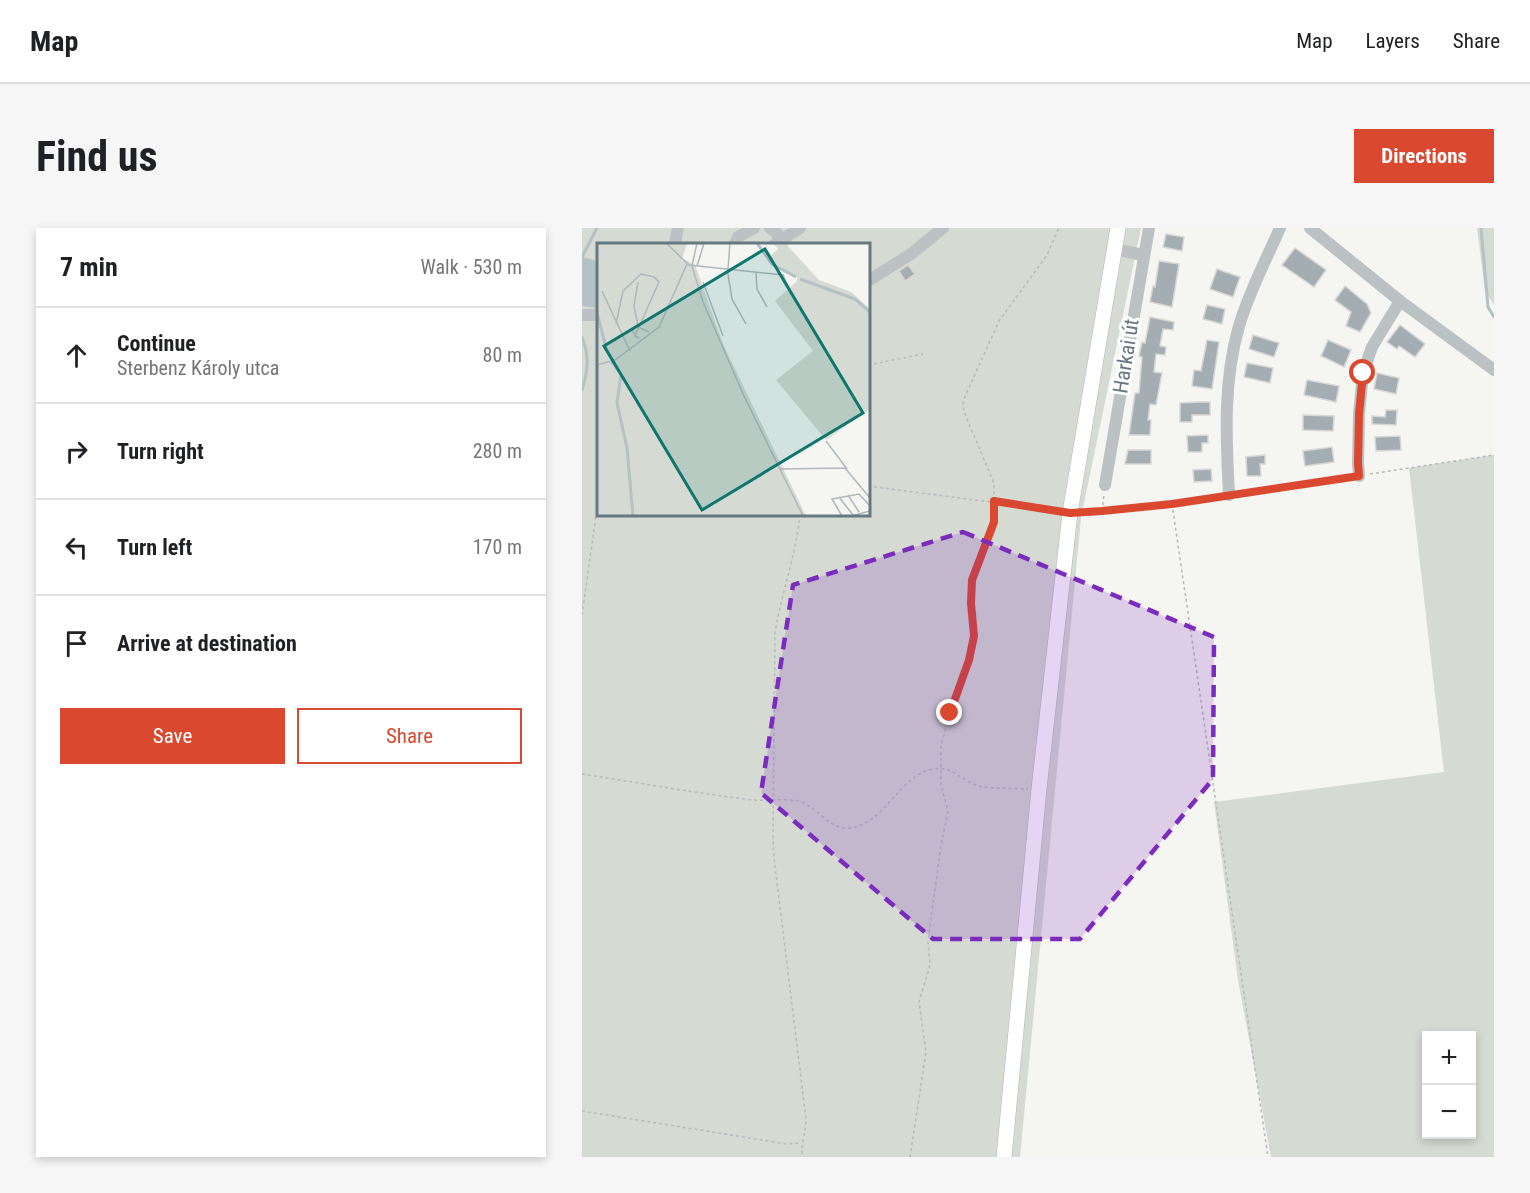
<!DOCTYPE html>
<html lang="en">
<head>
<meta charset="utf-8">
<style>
	:root { --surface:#fff; --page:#f6f6f6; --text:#202124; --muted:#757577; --line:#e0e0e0; --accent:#d9482f }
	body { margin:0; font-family:"Roboto Condensed",sans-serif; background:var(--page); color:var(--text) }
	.controls { position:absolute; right:18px; bottom:18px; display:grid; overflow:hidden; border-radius:0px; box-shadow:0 3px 9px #0003 }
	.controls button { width:54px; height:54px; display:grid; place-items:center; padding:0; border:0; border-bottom:2px solid var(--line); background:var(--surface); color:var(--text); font:30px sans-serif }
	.stop { position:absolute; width:18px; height:18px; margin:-14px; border:4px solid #d9482f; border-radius:50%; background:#fff }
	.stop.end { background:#d9482f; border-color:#fff; box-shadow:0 2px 6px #0008 }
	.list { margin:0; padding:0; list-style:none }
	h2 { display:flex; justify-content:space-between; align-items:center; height:78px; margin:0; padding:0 24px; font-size:26px }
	h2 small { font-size:20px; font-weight:400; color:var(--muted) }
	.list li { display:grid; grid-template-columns:39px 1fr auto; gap:18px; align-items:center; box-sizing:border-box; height:96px; padding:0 24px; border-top:2px solid var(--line) }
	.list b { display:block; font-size:22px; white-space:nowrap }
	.list p { margin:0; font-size:20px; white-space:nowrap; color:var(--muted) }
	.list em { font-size:20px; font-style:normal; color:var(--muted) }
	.actions { display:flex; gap:12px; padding:18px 24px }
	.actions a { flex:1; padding:14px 0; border:2px solid var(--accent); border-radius:0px; text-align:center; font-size:21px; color:var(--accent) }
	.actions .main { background:var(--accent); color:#fff }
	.icon { flex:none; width:33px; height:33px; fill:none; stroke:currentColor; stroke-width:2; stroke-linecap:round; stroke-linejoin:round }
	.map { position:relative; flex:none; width:912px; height:929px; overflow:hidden; border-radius:0px }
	header { display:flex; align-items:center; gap:36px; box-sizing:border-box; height:84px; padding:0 30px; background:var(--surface); border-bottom:2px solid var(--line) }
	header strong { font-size:28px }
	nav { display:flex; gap:33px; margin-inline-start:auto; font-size:21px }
	.intro { display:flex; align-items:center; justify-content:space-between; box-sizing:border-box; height:144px; padding:0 36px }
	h1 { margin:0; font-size:42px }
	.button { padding:15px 27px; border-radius:0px; background:var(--accent); color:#fff; font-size:21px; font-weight:700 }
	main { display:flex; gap:36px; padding:0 36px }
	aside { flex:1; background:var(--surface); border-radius:0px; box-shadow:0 3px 9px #0003 }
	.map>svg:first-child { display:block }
</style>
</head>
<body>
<header>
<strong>Map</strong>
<nav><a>Map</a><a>Layers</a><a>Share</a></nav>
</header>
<div class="intro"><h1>Find us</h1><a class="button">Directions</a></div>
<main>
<aside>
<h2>7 min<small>Walk · 530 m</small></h2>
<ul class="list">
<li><svg class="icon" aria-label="ahead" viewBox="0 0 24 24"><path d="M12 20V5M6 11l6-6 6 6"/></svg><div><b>Continue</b><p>Sterbenz Károly utca</p></div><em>80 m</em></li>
<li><svg class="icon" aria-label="right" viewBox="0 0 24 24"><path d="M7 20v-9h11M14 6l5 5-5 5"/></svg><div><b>Turn right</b></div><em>280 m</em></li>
<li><svg class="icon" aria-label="left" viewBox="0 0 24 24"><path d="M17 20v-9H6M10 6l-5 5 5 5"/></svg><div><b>Turn left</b></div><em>170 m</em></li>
<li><svg class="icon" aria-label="arrive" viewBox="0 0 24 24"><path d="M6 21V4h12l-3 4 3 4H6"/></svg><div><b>Arrive at destination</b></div></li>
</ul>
<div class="actions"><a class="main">Save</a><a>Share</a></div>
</aside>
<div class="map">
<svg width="912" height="929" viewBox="0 0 912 929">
	<rect width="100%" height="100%" fill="#f5f5f2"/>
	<g fill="#d5dad2" fill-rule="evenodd">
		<path d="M 0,0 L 559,0 L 499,290 L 438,929 L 0,929 ZM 16,16 L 286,16 L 286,286 L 16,286 Z"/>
		<polygon points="895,0 912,0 912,77 903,63"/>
		<path d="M 912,227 L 912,929 L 689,929 L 656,752 L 632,574 L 862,544 L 827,240 ZM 844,808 L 890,808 L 890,906 L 844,906 Z"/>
	</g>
	<polygon fill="#b4c1c5" points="0,29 16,33 16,79 15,80 0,78"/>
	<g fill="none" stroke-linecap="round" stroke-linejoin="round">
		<g stroke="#b4c1c5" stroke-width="3">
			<polyline points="899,0 906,79 912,89"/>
			<polyline points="0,29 15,0"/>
			<path d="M 0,109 C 8,130 6,141 0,162"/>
		</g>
	</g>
	<g fill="#a4adb2" stroke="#d7d7d5" stroke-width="1.5">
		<polygon points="584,6 602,9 600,23 581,19"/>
		<polygon points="713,20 744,42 732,59 700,37"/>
		<polygon points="577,33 597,36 590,79 568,74 571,58 573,59"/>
		<polygon points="326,37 333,46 323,53 317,43"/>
		<polygon points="635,41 658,49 651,69 628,61"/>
		<polygon points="763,58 785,76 789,85 778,104 764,98 769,84 753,72"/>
		<polygon points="625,77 643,81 640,96 621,91"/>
		<polygon points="568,89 592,94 591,102 581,101 578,118 584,119 583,127 574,126 572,144 580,145 574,177 568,176 566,192 569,192 568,207 547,207 553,165 557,165 560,129 557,128 560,114 563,115"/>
		<polygon points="818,97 843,116 833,129 817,118 815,121 805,114"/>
		<polygon points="671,107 697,115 692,129 667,121"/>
		<polygon points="625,112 637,114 630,161 610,158 612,142 619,143"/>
		<polygon points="746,112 769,122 762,139 739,128"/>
		<polygon points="665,135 691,140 688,155 662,149"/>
		<polygon points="795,145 817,150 814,166 792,161"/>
		<polygon points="725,152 757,158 754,174 722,167"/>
		<polygon points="617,174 628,174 628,187 610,187 610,194 598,194 598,175"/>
		<polygon points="804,182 815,182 814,197 790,196 790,188 803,189"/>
		<polygon points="721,187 752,188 751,203 721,202"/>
		<polygon points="626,207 626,215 620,215 620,224 606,224 605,208"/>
		<polygon points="818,208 819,222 794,223 793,209"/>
		<polygon points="750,219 752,234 723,238 721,223"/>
		<polygon points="546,222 569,222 569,236 543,236"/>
		<polygon points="683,227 683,236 678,236 679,248 665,248 664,229"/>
		<polygon points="629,241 630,253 612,254 611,242"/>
	</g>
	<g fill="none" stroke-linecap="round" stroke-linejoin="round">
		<defs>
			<polyline id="major" points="422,929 457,561 488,285 536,0"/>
		</defs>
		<use href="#major" stroke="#b0b6b9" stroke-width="16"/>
		<g stroke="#b7babc" stroke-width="1.5" stroke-dasharray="3 3" stroke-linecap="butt">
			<polyline points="286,137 341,126"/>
			<polyline points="788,246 912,227"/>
			<polyline points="286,258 477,283"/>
			<polyline points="658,265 766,250"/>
			<polyline points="590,276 686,929"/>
			<polyline points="520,283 522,267"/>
			<polyline points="500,284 590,276 635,269"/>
			<path d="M 218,286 C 214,327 200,364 193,404 L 191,608 L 192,630 L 224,891 C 224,905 219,915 220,929"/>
			<polyline points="0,387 16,274"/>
			<path d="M 0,546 C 57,555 114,565 171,572 C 186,573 202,570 216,573 C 236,578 246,602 267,600 C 304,596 316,548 351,541 C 372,537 382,556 401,559 C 415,561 431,560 446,561"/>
			<polyline points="0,883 205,916 218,915"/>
			<polyline points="328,929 344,824 337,774 348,737 346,714 359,617 366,583 359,558 359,518 368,485 387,432 392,408 389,375 390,352 412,294 412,255 382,184 381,173 417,93 465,27 477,0"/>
		</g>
		<g stroke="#bcc1c4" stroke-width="12">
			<polyline points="188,0 194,4 198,13 196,16"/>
			<polyline points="728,0 818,73 912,142"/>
			<polyline points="93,16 96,0"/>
			<polyline points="153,16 156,9 172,0"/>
			<polyline points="193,16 218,0"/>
			<polyline points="532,21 561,27"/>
			<polyline points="286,53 329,26 361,0"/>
			<polyline points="0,87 16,87"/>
			<polyline points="777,248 776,235 777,186 781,145 790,119 818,73"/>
			<polyline points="523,257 567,0"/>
			<path d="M 647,267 C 644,210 641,153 657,98 C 667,64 684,32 698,0"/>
		</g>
		<use href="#major" stroke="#fff" stroke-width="15"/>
	</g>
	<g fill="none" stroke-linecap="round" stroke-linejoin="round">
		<polyline stroke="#d9482f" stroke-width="8" points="368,485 387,432 392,408 389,375 390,352 412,294 412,273 488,285 520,283 590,276 777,248 776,235 777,186 781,145"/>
	</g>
	<path fill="#7b2cbf" fill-opacity="0.2" stroke="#7b2cbf" stroke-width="4.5" stroke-dasharray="12 8" stroke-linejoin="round" d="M 381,304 L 632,409 L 631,551 L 498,711 L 351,711 L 179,565 L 211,357 Z"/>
	<g text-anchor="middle" stroke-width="6" stroke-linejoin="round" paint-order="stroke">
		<g font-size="21" fill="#667882" stroke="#fff">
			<text transform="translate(544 128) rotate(-81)" y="7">Harkai út</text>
		</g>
	</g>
	<g transform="translate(15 15)">
		<rect width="273" height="273" fill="#f5f5f2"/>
		<path d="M 0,0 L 97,0 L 90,0 L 84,19 L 87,16 L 98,22 L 126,101 L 209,273 L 0,273 ZM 158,0 L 173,13 L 181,6 L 176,0 L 188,0 L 222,37 L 254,49 L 273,66 L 273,166 L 229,197 L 179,137 L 216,108 L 178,58 L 200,38 L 200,34 L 173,18 Z" fill="#d5dad2"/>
		<path fill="none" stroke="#b4c1c5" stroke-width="3" d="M 160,0 L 175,21 L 199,34M 203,36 L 258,56 L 273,69M 0,70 L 10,108M 14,118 L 24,132 L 20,160 L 30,205 L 36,273"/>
		<path fill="none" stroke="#afb8bb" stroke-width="1.5" d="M 69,0 L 92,22 L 186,32 L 192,46M 100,0 L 95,23 L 106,59 L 147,153 L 206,273M 100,23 L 107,0M 130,25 L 135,56 L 149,81M 131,26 L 133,0M 159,29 L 160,46 L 170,64M 106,39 L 126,93M 5,48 L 33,108M 19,81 L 26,48 L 44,31 L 57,34 L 62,39 L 38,93 L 42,95M 41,83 L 37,63 L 41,39M 39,92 L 35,88 L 39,83 L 52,89M 0,122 L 18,117 L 62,84 L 90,21M 229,198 L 250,226M 182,226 L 248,225 L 273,255M 251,252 L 262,269M 242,254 L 256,272M 245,273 L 235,256 L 262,251 L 273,263M 254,273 L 273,268"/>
		<path fill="#0f766e" fill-opacity="0.15" stroke="#0f766e" stroke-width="3" d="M 168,6 L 266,170 L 105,267 L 7,103 Z"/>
		<rect width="273" height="273" fill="none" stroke="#667882" stroke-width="3"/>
	</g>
</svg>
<div class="controls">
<button>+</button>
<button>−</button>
</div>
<div class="stop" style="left:781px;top:145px"></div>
<div class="stop end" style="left:368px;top:485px"></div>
</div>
</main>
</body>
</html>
